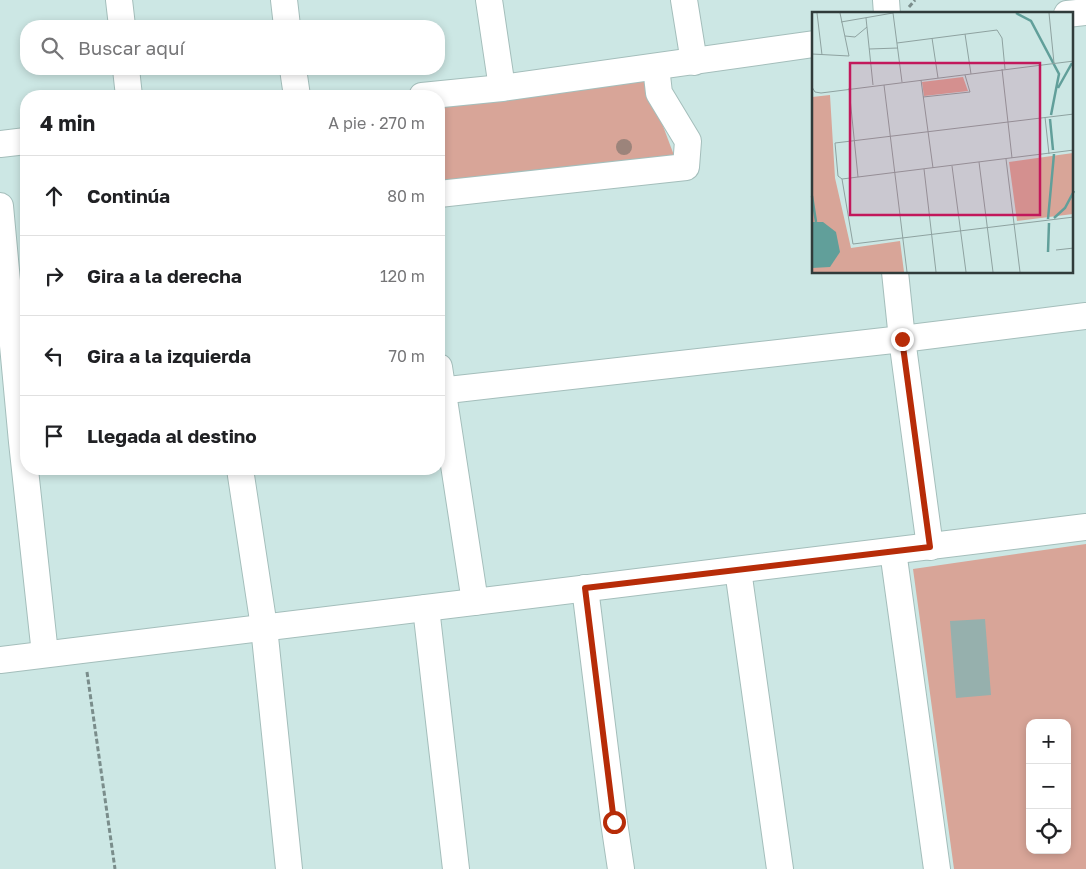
<!DOCTYPE html>
<html lang="es">
<head>
<meta charset="utf-8">
<style>
	:root { --surface:#fff; --page:#f6f6f6; --text:#202124; --muted:#757577; --line:#e0e0e0 }
	body { margin:0; font-family:"Golos Text",sans-serif; background:var(--page); color:var(--text) }
	.controls { position:absolute; right:15px; bottom:15px; display:grid; overflow:hidden; border-radius:10px; box-shadow:0 2px 8px #0003 }
	.controls button { width:45px; height:45px; display:grid; place-items:center; padding:0; border:0; border-bottom:1px solid var(--line); background:var(--surface); color:var(--text); font:25px sans-serif }
	.stop { position:absolute; width:15px; height:15px; margin:-11px; border:4px solid #b72c08; border-radius:50%; background:#fff }
	.stop.end { background:#b72c08; border-color:#fff; box-shadow:0 1px 5px #0008 }
	.list { margin:0; padding:0; list-style:none }
	h2 { display:flex; justify-content:space-between; align-items:center; height:65px; margin:0; padding:0 20px; font-size:21px }
	h2 small { font-size:16px; font-weight:400; color:var(--muted) }
	.list li { display:grid; grid-template-columns:32px 1fr auto; gap:15px; align-items:center; box-sizing:border-box; height:80px; padding:0 20px; border-top:1px solid var(--line) }
	.list b { display:block; font-size:19px; white-space:nowrap }
	.list em { font-size:16px; font-style:normal; color:var(--muted) }
	.icon { flex:none; width:28px; height:28px; fill:none; stroke:currentColor; stroke-width:2; stroke-linecap:round; stroke-linejoin:round }
	.map { position:relative; flex:none; width:1086px; height:869px; overflow:hidden }
	.search { position:absolute; background:var(--surface); box-shadow:0 2px 8px #0003; left:20px; top:20px; width:425px; height:55px; display:flex; align-items:center; gap:12px; box-sizing:border-box; padding:0 18px; border-radius:20px; color:var(--muted); font-size:19px }
	.panel { position:absolute; background:var(--surface); box-shadow:0 2px 8px #0003; left:20px; top:90px; width:425px; height:385px; border-radius:20px }
	.map>svg:first-child { display:block }
</style>
</head>
<body>
<div class="map">
<svg width="1086" height="869" viewBox="0 0 1086 869">
	<rect width="100%" height="100%" fill="#cce7e4"/>
	<g fill="#d8a598" fill-rule="evenodd">
		<polygon points="645,78 675,158 439,187 439,106"/>
		<path d="M 1086,544 L 1086,869 L 954,869 L 913,569 ZM 1030,723 L 1067,723 L 1067,850 L 1030,850 Z"/>
	</g>
	<polygon fill="#96b0ad" points="985,619 991,695 956,698 950,621"/>
	<g fill="none" stroke-linecap="round" stroke-linejoin="round">
		<defs>
			<g id="minor">
				<polyline points="119,0 122,26"/>
				<polyline points="284,0 287,26"/>
				<polyline points="489,0 502,88"/>
				<polyline points="684,0 694,62"/>
				<polyline points="886,0 887,14"/>
				<polyline points="1067,14 1086,12"/>
				<polyline points="126,69 129,96"/>
				<polyline points="293,69 297,96"/>
				<polyline points="422,96 502,88 814,44"/>
				<polyline points="0,144 26,141"/>
				<polyline points="439,194 686,167 688,141 659,93 656,67"/>
				<polyline points="0,206 22,442 45,654"/>
				<polyline points="895,272 902,339 930,547"/>
				<polyline points="439,367 475,602"/>
				<polyline points="439,391 902,339 1086,316"/>
				<polyline points="240,469 264,627 289,869"/>
				<polyline points="893,551 937,869"/>
				<polyline points="738,570 780,869"/>
				<polyline points="585,588 614,822 621,869"/>
				<polyline points="426,608 456,869"/>
				<polyline points="0,660 1086,527"/>
			</g>
		</defs>
		<use href="#minor" stroke="#a4bebb" stroke-width="28"/>
		<g stroke="#7a8d8b" stroke-width="3" stroke-dasharray="5 2.5" stroke-linecap="butt">
			<polyline points="909,7 915,0"/>
			<polyline points="87,672 115,869"/>
		</g>
		<use href="#minor" stroke="#fff" stroke-width="26"/>
	</g>
	<circle fill="#9c847b" cx="624" cy="147" r="8"/>
	<g fill="none" stroke-linecap="round" stroke-linejoin="round">
		<polyline stroke="#b72c08" stroke-width="6" points="614,822 585,588 930,547 902,339"/>
	</g>
	<g transform="translate(812 12)">
		<rect width="261" height="261" fill="#cce7e4"/>
		<path d="M 151,65 L 156,79 L 112,84 L 110,70 ZM 18,83 L 23,166 L 39,236 L 88,229 L 92,260 L 0,260 L 0,85 ZM 261,141 L 261,202 L 205,209 L 197,150 Z" fill="#d8a598"/>
		<path d="M 0,210 L 11,210 L 24,220 L 28,240 L 18,255 L 0,256 Z" fill="#619f9a"/>
		<path fill="none" stroke="#619f9a" stroke-width="2.5" d="M 204,1 L 219,9 L 247,62 L 239,103M 246,76 L 260,51M 238,107 L 241,138M 0,184 L 4,210M 242,206 L 253,196 L 262,179M 236,207 L 242,142M 236,240 L 237,211"/>
		<path fill="none" stroke="#8ea2a0" stroke-width="1" d="M 5,1 L 10,43M 81,1 L 90,70M 237,1 L 242,51M 54,6 L 61,73M 29,10 L 81,1M 153,22 L 159,62M 33,24 L 43,25 L 55,15M 120,26 L 126,66M 85,31 L 185,18 L 190,26 L 193,57M 57,37 L 86,36M 0,42 L 37,44 L 28,1M 190,57 L 200,146M 109,68 L 121,156M 72,73 L 95,260M 0,75 L 3,80 L 9,81 L 262,49M 37,76 L 46,165M 111,85 L 158,80 L 153,63M 262,102 L 23,131 L 26,164 L 30,167 L 41,232 L 262,205M 233,105 L 237,142M 194,147 L 208,260M 167,150 L 181,260M 140,154 L 154,260M 112,157 L 124,260M 30,167 L 262,138M 244,238 L 262,236"/>
		<path fill="#c2185b" fill-opacity="0.15" stroke="#c2185b" stroke-width="2.5" d="M 38,51 L 228,51 L 228,203 L 38,203 Z"/>
		<rect width="261" height="261" fill="none" stroke="#303b3a" stroke-width="2.5"/>
	</g>
</svg>
<div class="controls">
<button>+</button>
<button>−</button>
<button><svg class="icon" aria-label="locate" viewBox="0 0 24 24"><circle cx="12" cy="12" r="6"/><path d="M12 2v4M12 18v4M2 12h4M18 12h4"/></svg></button>
</div>
<div class="stop" style="left:614px;top:822px"></div>
<div class="stop end" style="left:902px;top:339px"></div>
<div class="search"><svg class="icon" aria-label="search" viewBox="0 0 24 24"><circle cx="10" cy="10" r="6"/><path d="M15 15l6 6"/></svg>Buscar aquí</div>
<section class="panel">
<h2>4 min<small>A pie · 270 m</small></h2>
<ul class="list">
<li><svg class="icon" aria-label="ahead" viewBox="0 0 24 24"><path d="M12 20V5M6 11l6-6 6 6"/></svg><div><b>Continúa</b></div><em>80 m</em></li>
<li><svg class="icon" aria-label="right" viewBox="0 0 24 24"><path d="M7 20v-9h11M14 6l5 5-5 5"/></svg><div><b>Gira a la derecha</b></div><em>120 m</em></li>
<li><svg class="icon" aria-label="left" viewBox="0 0 24 24"><path d="M17 20v-9H6M10 6l-5 5 5 5"/></svg><div><b>Gira a la izquierda</b></div><em>70 m</em></li>
<li><svg class="icon" aria-label="arrive" viewBox="0 0 24 24"><path d="M6 21V4h12l-3 4 3 4H6"/></svg><div><b>Llegada al destino</b></div></li>
</ul>
</section>
</div>
</body>
</html>
